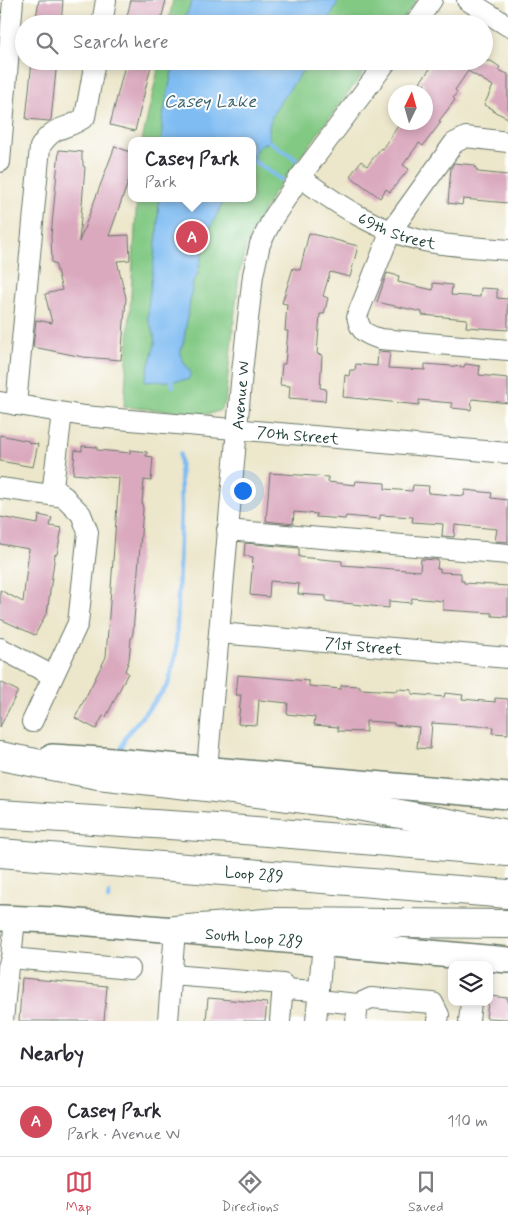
<!DOCTYPE html>
<html lang="en">
<head>
<meta charset="utf-8">
<style>
	:root { --surface:#fff; --page:#f2f2f3; --text:#2b2b33; --muted:#7c7c81; --line:#e1e1e2; --accent:#d1495b }
	body { margin:0; font-family:Mynerve,sans-serif; background:var(--page); color:var(--text) }
	.controls { position:absolute; right:15px; bottom:15px; display:grid; overflow:hidden; border-radius:10px; box-shadow:0 2px 8px #0003 }
	.controls button { width:45px; height:45px; display:grid; place-items:center; padding:0; border:0; border-bottom:1px solid var(--line); background:var(--surface); color:var(--text); font:25px sans-serif }
	.compass { position:absolute; left:388px; top:85px; width:45px; height:45px; border-radius:50%; background:var(--surface); box-shadow:0 2px 8px #0003; rotate:5deg }
	.you { position:absolute; left:242px; top:490px; width:18px; height:18px; margin:-12px; border:4px solid #fff; border-radius:50%; background:#1a73e8; box-shadow:0 0 0 8px #1a73e833 }
	.badge { display:grid; place-items:center; width:32px; height:32px; border-radius:50%; background:var(--accent); color:#fff; font-size:16px; font-weight:700 }
	.pin { position:absolute; translate:-50% -50%; border:2px solid #fff; box-shadow:0 1px 5px #0006 }
	.popup { position:absolute; left:128px; top:137px; width:128px; height:65px; box-sizing:border-box; display:grid; place-content:center; border-radius:10px; background:var(--surface); filter:drop-shadow(0 1px 4px #0005); font-size:16px; white-space:nowrap; color:var(--muted) }
	.popup b { font-size:19px; color:var(--text) }
	.popup::after { content:''; position:absolute; left:50%; top:100%; margin-left:-10px; border:10px solid transparent; border-top-color:var(--surface) }
	.list { margin:0; padding:0; list-style:none }
	h2 { display:flex; justify-content:space-between; align-items:center; height:65px; margin:0; padding:0 20px; font-size:21px }
	h2 small { font-size:16px; font-weight:400; color:var(--muted) }
	.list li { display:grid; grid-template-columns:32px 1fr auto; gap:15px; align-items:center; box-sizing:border-box; height:70px; padding:0 20px; border-top:1px solid var(--line) }
	.list b { display:block; font-size:19px; white-space:nowrap }
	.list p { margin:0; font-size:16px; white-space:nowrap; color:var(--muted) }
	.list em { font-size:16px; font-style:normal; color:var(--muted) }
	.icon { flex:none; width:28px; height:28px; fill:none; stroke:currentColor; stroke-width:2; stroke-linecap:round; stroke-linejoin:round }
	.map { position:relative; flex:none; width:508px; height:1021px; overflow:hidden }
	.search { position:absolute; background:var(--surface); box-shadow:0 2px 8px #0003; left:15px; right:15px; top:15px; height:55px; display:flex; align-items:center; gap:12px; box-sizing:border-box; padding:0 18px; border-radius:28px; color:var(--muted); font-size:19px }
	.sheet { height:135px; background:var(--surface) }
	nav { display:flex; justify-content:space-around; align-items:center; box-sizing:border-box; height:70px; border-top:1px solid var(--line); background:var(--surface); font-size:14px; color:var(--muted) }
	nav a { display:grid; justify-items:center; gap:2px }
	nav .on { color:var(--accent) }
	.map>svg:first-child { display:block }
</style>
</head>
<body>
<div class="map">
<svg width="508" height="1021" viewBox="0 0 508 1021">
	<rect width="100%" height="100%" fill="#fff"/>
	<filter id="ink" filterUnits="userSpaceOnUse"><feTurbulence type="fractalNoise" baseFrequency=".02" numOctaves="2"/><feDisplacementMap in="SourceGraphic" scale="10" xChannelSelector="R" yChannelSelector="G"/><feConvolveMatrix kernelMatrix="1 2 1 2 8 2 1 2 1" color-interpolation-filters="sRGB"/></filter>
	<filter id="wash" filterUnits="userSpaceOnUse"><feTurbulence type="fractalNoise" baseFrequency=".0096" numOctaves="4" result="noise"/><feDisplacementMap in="SourceGraphic" scale="20" xChannelSelector="R" yChannelSelector="G"/><feGaussianBlur stdDeviation="1.12" result="paint"/><feColorMatrix in="noise" values="0 0 0 0 0 0 0 0 0 0 0 0 0 0 0 0 0 1.4 0 .05"/><feComposite in="paint" operator="in"/></filter>
	<g filter="url(#wash)">
		<rect width="100%" height="100%" fill="#ece6ca"/>
		<g fill="#82c984" stroke="#50835c">
			<polygon points="173,0 417,0 399,24 168,24"/>
			<polygon points="160,61 372,61 273,194 253,229 246,246 239,275 225,403 219,411 209,414 124,407 137,198 252,198 252,141 142,141"/>
		</g>
		<g fill="#7fbcf2" stroke="#4f7c93">
			<polygon points="193,0 339,0 327,24 182,24"/>
			<path d="M 174,61 L 307,61 C 296,89 262,110 270,142 C 258,144 254,149 255,162 L 252,163 L 252,141 L 162,141 L 162,122 Z"/>
			<polygon points="159,198 225,198 207,234 197,276 193,282 184,340 180,354 183,361 191,373 188,380 144,382 155,344 154,334 148,319 148,306 157,235"/>
		</g>
		<g fill="none" stroke-linecap="round" stroke-linejoin="round">
			<g stroke="#7fbcf2" stroke-width="4.5">
				<polyline points="270,142 297,160"/>
				<polyline points="255,162 282,180"/>
				<polyline points="172,381 173,386"/>
				<polyline points="120,751 126,736 168,685 176,653 181,509 180,454"/>
				<polyline points="108,899 109,894"/>
			</g>
		</g>
		<g id="blocks">
			<g fill="#daa9be">
				<polygon points="39,0 63,0 61,24 35,24"/>
				<polygon points="131,0 166,0 160,24 125,24"/>
				<polygon points="32,61 57,61 51,120 49,121 26,119"/>
				<polygon points="126,61 151,61 150,66 151,66 135,131 110,125"/>
				<polygon points="436,61 491,61 500,67 498,70 508,74 508,118 493,111 493,109 484,105 493,86 468,71 455,90 457,92 453,98 455,100 439,121 441,122 423,146 419,143 403,165 409,169 390,192 386,189 380,198 350,176 361,161 367,166 381,148 382,149 401,122 426,122 426,92 419,92 425,85 420,82"/>
				<polygon points="115,146 132,153 132,171 109,236 129,235 130,260 117,261 126,298 121,360 83,357 33,347 36,320 52,323 45,294 62,290 55,263 52,263 51,236 59,150 82,152 82,161 83,161 83,166 85,167 79,242"/>
				<polygon points="454,163 474,165 478,172 508,175 508,203 463,199 462,205 448,203 451,168"/>
				<polygon points="309,233 358,246 350,277 330,272 323,296 328,298 324,314 320,314 317,354 322,355 320,388 326,389 325,401 289,398 290,386 280,385 282,364 285,364 288,331 285,331 287,304 282,303 293,268 300,270"/>
				<polygon points="387,273 399,276 398,282 433,290 433,283 452,285 451,295 480,297 481,288 497,289 497,298 508,299 508,330 466,327 467,319 422,315 422,312 377,302"/>
				<polygon points="378,351 390,352 388,368 425,370 425,364 464,367 465,364 480,366 479,375 508,378 508,403 472,399 471,410 452,408 452,403 419,400 419,405 343,397 345,375 349,376 350,370 355,370 356,364 377,366"/>
				<polygon points="0,435 24,440 29,441 29,443 38,444 33,467 0,461"/>
				<polygon points="82,446 97,447 97,450 130,453 130,450 147,452 146,456 153,457 151,481 144,480 142,504 143,509 133,632 132,638 131,638 129,660 125,671 128,673 106,717 103,716 96,729 75,718 106,657 119,478 73,474 75,450 82,451"/>
				<polygon points="270,473 328,477 328,482 355,485 356,481 385,483 385,489 412,491 413,485 429,486 428,493 464,496 465,490 492,493 491,498 508,500 508,542 495,541 497,529 455,525 454,537 442,536 443,524 412,522 413,517 380,515 380,519 346,516 345,519 316,517 317,514 294,512 293,524 266,521"/>
				<polygon points="39,515 52,518 50,526 62,528 57,554 55,554 47,614 46,614 35,635 0,619 0,590 23,602 29,549 0,544 0,517 38,524"/>
				<polygon points="245,543 299,548 299,557 342,561 342,565 420,571 421,559 438,560 437,569 440,569 440,572 461,573 461,581 464,581 464,583 508,586 508,617 492,616 492,613 443,610 443,601 412,598 411,603 389,601 389,608 326,601 326,596 298,594 299,584 270,581 269,597 250,595 253,557 244,556"/>
				<polygon points="238,675 309,681 309,686 341,689 341,685 360,686 360,689 397,691 397,689 412,690 412,694 444,697 445,693 463,695 462,699 495,702 495,698 508,699 508,734 492,733 493,727 432,723 430,749 417,748 419,727 394,725 394,723 366,721 366,732 338,731 338,727 314,725 315,717 287,714 288,703 259,700 257,725 238,724 241,695 236,695"/>
				<polygon points="0,682 18,691 0,727"/>
				<polygon points="22,978 107,986 104,1021 19,1021"/>
				<polygon points="489,996 508,998 508,1019 486,1018"/>
				<polygon points="208,998 267,1003 265,1021 206,1021"/>
			</g>
		</g>
	</g>
	<g filter="url(#ink)">
		<use href="#blocks" fill-opacity="0" stroke="#677868" stroke-width="1"/>
		<g fill="none" stroke-linecap="round" stroke-linejoin="round">
			<defs>
				<g id="minor">
					<polyline points="467,0 508,26"/>
					<polyline points="102,24 106,0"/>
					<polyline points="415,24 432,0"/>
					<path d="M 508,142 L 466,137 L 454,143 L 391,231 L 357,316 C 360,332 365,334 380,339 L 508,350"/>
					<polyline points="0,162 13,0"/>
					<path id="s1" d="M 300,177 C 338,205 377,231 424,241 C 452,247 480,247 508,250"/>
					<path id="s2" d="M 0,402 L 84,416 L 508,453"/>
					<path d="M 16,405 L 40,147 C 55,123 65,132 85,117 L 95,61"/>
					<polyline points="0,488 65,497"/>
					<polyline points="227,530 508,554"/>
					<path id="s3" d="M 219,633 L 508,658"/>
					<polyline points="0,648 53,676"/>
					<polyline points="32,722 78,623 88,532 81,514 53,486 62,413"/>
					<path id="s4" d="M 207,769 L 242,372 L 253,275 L 260,244 L 273,218 L 300,177 L 387,61"/>
					<polyline points="11,958 130,969"/>
					<polyline points="172,975 283,984 280,1021"/>
					<polyline points="282,989 319,991"/>
					<polyline points="318,1000 358,1004 356,1021"/>
					<polyline points="358,1004 371,998 433,1003 439,1015 438,1021"/>
					<polyline points="3,1021 8,967 11,958 15,919"/>
					<polyline points="168,1021 175,930"/>
					<polyline points="316,1021 323,943"/>
					<polyline points="469,1021 471,1002"/>
				</g>
				<g id="major">
					<polyline points="52,757 101,760 508,796"/>
					<path id="s5" d="M 0,918 L 54,920 L 175,930 L 508,960"/>
				</g>
				<g id="highway">
					<polyline points="0,756 98,775 233,790 352,805 508,834"/>
					<polyline points="0,814 231,829 508,852"/>
					<path id="s6" d="M 0,853 L 508,894"/>
					<polyline points="175,930 277,922 508,924"/>
				</g>
			</defs>
			<use href="#minor" stroke="#677868" stroke-width="22"/>
			<use href="#major" stroke="#677868" stroke-width="28"/>
			<use href="#highway" stroke="#677868" stroke-width="30"/>
			<use href="#minor" stroke="#fff" stroke-width="20"/>
			<use href="#major" stroke="#fff" stroke-width="25"/>
			<use href="#highway" stroke="#fff" stroke-width="28"/>
		</g>
	</g>
	<g text-anchor="middle" stroke-width="4" stroke-linejoin="round" paint-order="stroke">
		<g font-size="16" fill="#1f3d34" stroke="#fff">
			<text dy="6" stroke="none"><textPath href="#s1" startOffset="112">69th Street</textPath></text>
			<text dy="6" stroke="none"><textPath href="#s4" startOffset="375">Avenue W</textPath></text>
			<text dy="6" stroke="none"><textPath href="#s2" startOffset="300">70th Street</textPath></text>
			<text dy="6" stroke="none"><textPath href="#s3" startOffset="145">71st Street</textPath></text>
			<text dy="6" stroke="none"><textPath href="#s6" startOffset="255">Loop 289</textPath></text>
			<text dy="6" stroke="none"><textPath href="#s5" startOffset="255">South Loop 289</textPath></text>
		</g>
		<g font-size="18" font-style="italic" fill="#3c636d" stroke="#fff">
			<text x="210" y="107">Casey Lake</text>
		</g>
	</g>
</svg>
<div class="controls">
<button><svg class="icon" aria-label="layers" viewBox="0 0 24 24"><path d="M12 4l9 5-9 5-9-5zM3 14l9 5 9-5"/></svg></button>
</div>
<svg class="compass" viewBox="-18 -18 36 36"><path d="M0-13l5 13h-10z" fill="#e53935"/><path d="M0 13l5-13h-10z" fill="#7c7c81"/></svg>
<div class="you"></div>
<div class="pin badge" style="left:192px;top:237px">A</div>
<div class="popup"><b>Casey Park</b>Park</div>
<div class="search"><svg class="icon" aria-label="search" viewBox="0 0 24 24"><circle cx="10" cy="10" r="6"/><path d="M15 15l6 6"/></svg>Search here</div>
</div>
<section class="sheet">
<h2>Nearby<small></small></h2>
<ul class="list">
<li><span class="badge">A</span><div><b>Casey Park</b><p>Park · Avenue W</p></div><em>110 m</em></li>
</ul>
</section>
<nav>
<a class="on"><svg class="icon" aria-label="map" viewBox="0 0 24 24"><path d="M3 6l6-2 6 2 6-2v14l-6 2-6-2-6 2zM9 4v14M15 6v14"/></svg>Map</a>
<a><svg class="icon" aria-label="directions" viewBox="0 0 24 24"><path d="M12 3l9 9-9 9-9-9zM9 14v-3h6M13 9l2 2-2 2"/></svg>Directions</a>
<a><svg class="icon" aria-label="saved" viewBox="0 0 24 24"><path d="M7 4h10v16l-5-4-5 4z"/></svg>Saved</a>
</nav>
</body>
</html>
